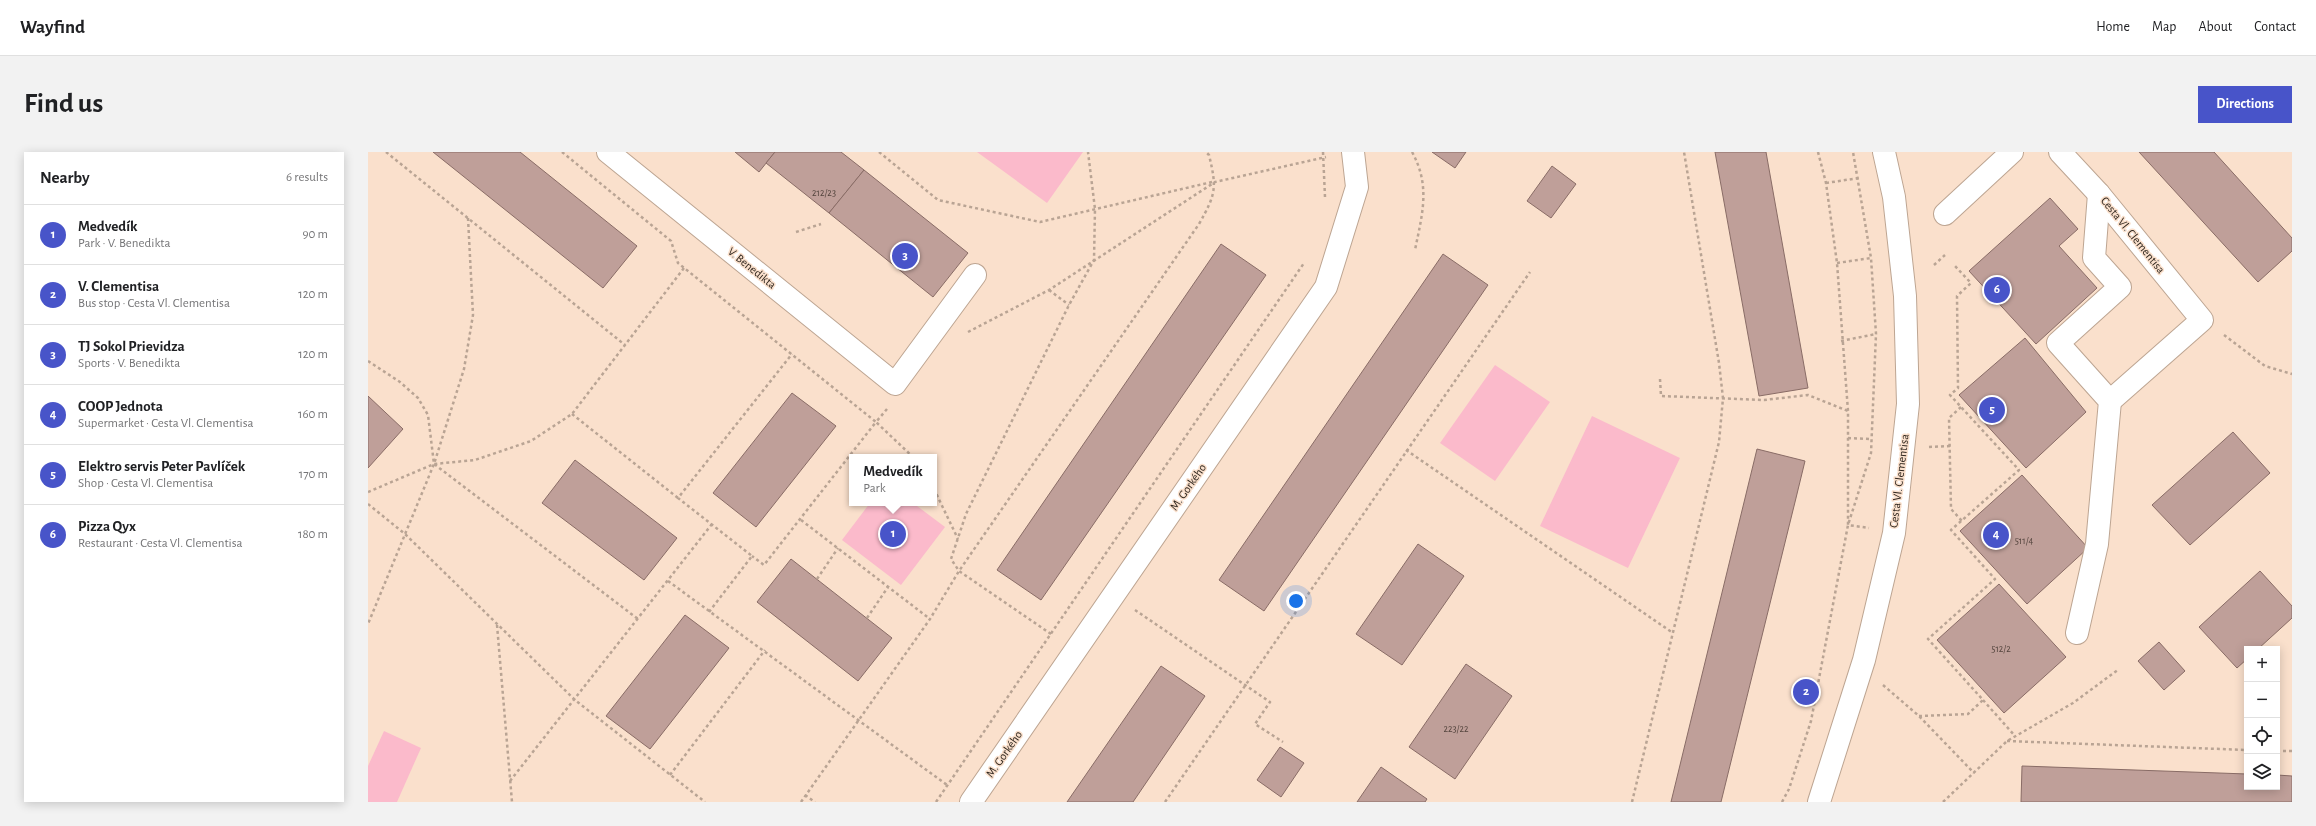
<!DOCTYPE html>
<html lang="en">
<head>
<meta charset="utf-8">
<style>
	:root { --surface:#fff; --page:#f2f2f2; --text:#202124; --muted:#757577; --line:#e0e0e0; --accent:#4854c9 }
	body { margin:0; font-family:"Alegreya Sans",sans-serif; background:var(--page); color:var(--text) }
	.controls { position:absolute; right:12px; bottom:12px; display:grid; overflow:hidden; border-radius:0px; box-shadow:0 2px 10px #0003 }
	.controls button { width:36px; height:36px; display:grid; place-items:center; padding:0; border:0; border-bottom:1px solid var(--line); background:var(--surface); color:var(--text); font:20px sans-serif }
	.you { position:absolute; left:928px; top:449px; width:14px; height:14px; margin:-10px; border:3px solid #fff; border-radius:50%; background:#1a73e8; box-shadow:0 0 0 6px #1a73e833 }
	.badge { display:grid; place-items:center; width:26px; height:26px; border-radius:50%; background:var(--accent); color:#fff; font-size:13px; font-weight:700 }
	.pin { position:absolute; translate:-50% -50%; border:2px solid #fff; box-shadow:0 1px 4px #0006 }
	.popup { position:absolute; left:481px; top:302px; width:88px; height:52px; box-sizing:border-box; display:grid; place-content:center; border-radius:0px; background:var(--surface); filter:drop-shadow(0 1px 3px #0005); font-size:13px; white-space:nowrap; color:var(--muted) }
	.popup b { font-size:15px; color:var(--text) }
	.popup::after { content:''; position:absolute; left:50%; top:100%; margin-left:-8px; border:8px solid transparent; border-top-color:var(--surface) }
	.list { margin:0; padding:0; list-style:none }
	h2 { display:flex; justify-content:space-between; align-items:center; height:52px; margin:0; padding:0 16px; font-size:17px }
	h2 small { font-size:13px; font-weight:400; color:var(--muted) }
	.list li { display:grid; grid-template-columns:26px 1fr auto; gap:12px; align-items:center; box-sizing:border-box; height:60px; padding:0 16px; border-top:1px solid var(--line) }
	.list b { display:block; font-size:15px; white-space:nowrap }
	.list p { margin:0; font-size:13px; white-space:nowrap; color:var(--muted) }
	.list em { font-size:13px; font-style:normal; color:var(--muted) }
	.icon { flex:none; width:22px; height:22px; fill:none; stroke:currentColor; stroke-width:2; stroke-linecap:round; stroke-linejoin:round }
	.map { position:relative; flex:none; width:1924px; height:650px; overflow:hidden; border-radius:0px }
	header { display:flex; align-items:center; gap:24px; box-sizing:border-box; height:56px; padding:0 20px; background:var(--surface); border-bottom:1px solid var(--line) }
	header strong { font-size:19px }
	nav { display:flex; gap:22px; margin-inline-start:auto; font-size:14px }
	.intro { display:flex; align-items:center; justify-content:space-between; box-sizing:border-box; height:96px; padding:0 24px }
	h1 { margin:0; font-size:28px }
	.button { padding:10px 18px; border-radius:0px; background:var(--accent); color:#fff; font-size:14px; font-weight:700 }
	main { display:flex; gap:24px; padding:0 24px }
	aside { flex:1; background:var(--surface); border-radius:0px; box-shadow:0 2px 10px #0003 }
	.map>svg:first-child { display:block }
</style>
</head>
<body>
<header>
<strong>Wayfind</strong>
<nav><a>Home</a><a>Map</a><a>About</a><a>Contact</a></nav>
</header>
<div class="intro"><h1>Find us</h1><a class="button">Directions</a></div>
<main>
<aside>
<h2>Nearby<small>6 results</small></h2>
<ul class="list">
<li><span class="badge">1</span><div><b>Medvedík</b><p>Park · V. Benedikta</p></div><em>90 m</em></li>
<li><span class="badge">2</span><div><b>V. Clementisa</b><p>Bus stop · Cesta Vl. Clementisa</p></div><em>120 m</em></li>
<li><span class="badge">3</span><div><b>TJ Sokol Prievidza</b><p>Sports · V. Benedikta</p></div><em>120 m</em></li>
<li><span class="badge">4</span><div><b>COOP Jednota</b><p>Supermarket · Cesta Vl. Clementisa</p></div><em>160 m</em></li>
<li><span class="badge">5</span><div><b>Elektro servis Peter Pavlíček</b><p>Shop · Cesta Vl. Clementisa</p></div><em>170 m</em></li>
<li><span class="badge">6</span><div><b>Pizza Qyx</b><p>Restaurant · Cesta Vl. Clementisa</p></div><em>180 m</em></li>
</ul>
</aside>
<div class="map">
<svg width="1924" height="650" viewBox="0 0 1924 650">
	<rect width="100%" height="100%" fill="#fae0cc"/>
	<g fill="#fbbacb">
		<polygon points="609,0 715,0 679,51"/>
		<polygon points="1127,213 1182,250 1127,329 1072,291"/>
		<polygon points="1224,264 1312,306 1260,416 1172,374"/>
		<polygon points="502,351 545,351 577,375 533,433 474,388"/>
		<polygon points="16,579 53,596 29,650 0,650 0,614"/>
	</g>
	<g fill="#bf9f99" stroke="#896c66">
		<polygon points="65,0 152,0 269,94 235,136"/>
		<polygon points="367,0 407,0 391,20"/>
		<polygon points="407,0 473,0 496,18 461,61 398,11"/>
		<polygon points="1064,0 1098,0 1087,16"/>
		<polygon points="1347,0 1398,0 1440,236 1391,244"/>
		<polygon points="1771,0 1846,0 1924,86 1924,99 1890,130"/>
		<polygon points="1184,14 1208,32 1183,66 1159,49"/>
		<polygon points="496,18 600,101 565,145 461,61"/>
		<polygon points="1682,46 1710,77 1691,94 1729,136 1668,192 1601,119"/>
		<polygon points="853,92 898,123 673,448 629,418"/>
		<polygon points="1075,102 1120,133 896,459 851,428"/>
		<polygon points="1657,186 1718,260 1658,316 1591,243"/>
		<polygon points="424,241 468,274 388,375 345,341"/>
		<polygon points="0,244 35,277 0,316"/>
		<polygon points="1865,280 1902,321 1822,393 1784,353"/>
		<polygon points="1389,297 1437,309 1428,346 1353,650 1303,650"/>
		<polygon points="207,308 309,386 276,428 174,351"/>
		<polygon points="1654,323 1720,396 1659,452 1592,379"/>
		<polygon points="1050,392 1096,424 1034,513 988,482"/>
		<polygon points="423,407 524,486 490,529 389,450"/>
		<polygon points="1892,419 1924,454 1924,466 1890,497 1879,497 1879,507 1869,516 1831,475"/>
		<polygon points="1631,432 1698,505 1636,561 1569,488"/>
		<polygon points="317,463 361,496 282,597 238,564"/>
		<polygon points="1791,490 1817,519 1796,538 1770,509"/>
		<polygon points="1098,512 1144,544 1087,627 1041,595"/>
		<polygon points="793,514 837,544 765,650 699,650"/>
		<polygon points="912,595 936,611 913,645 889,628"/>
		<polygon points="1654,614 1879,622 1879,635 1909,635 1909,623 1924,624 1924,650 1653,650"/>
		<polygon points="1013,615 1059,647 1057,650 989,650"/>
	</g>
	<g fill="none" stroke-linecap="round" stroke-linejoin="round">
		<defs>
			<g id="minor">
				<polyline points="240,0 527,232 607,123"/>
				<polyline points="1692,0 1731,42 1834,168 1742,249"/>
				<polyline points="1577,62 1644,0"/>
				<polyline points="1709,481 1729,392 1742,249 1690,191 1752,135 1726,106 1731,42"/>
				<polyline points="603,650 958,135 989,35 985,0"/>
				<polyline points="1451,650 1496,508 1526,381 1540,252 1537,144 1526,45 1516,0"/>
			</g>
		</defs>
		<use href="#minor" stroke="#bda592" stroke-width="24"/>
		<g stroke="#b9a494" stroke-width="2.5" stroke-dasharray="3 3" stroke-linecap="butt">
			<polyline points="18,0 257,193"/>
			<polyline points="194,0 303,89 310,111 508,270 396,413 384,404"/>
			<polyline points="511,0 570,48 672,70 844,30"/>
			<polyline points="955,0 957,45"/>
			<path d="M 1044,0 C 1063,34 1054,63 1047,98"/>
			<polyline points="1450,0 1458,31 1469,111 1480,259 1480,373 1501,376"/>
			<polyline points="1458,31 1491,26"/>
			<polyline points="100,66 105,163 96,217 66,312 270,467"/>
			<polyline points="428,80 453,72"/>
			<polyline points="1469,111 1503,106"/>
			<polyline points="1566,113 1577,103"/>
			<polyline points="681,138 701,153"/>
			<polyline points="600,180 681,138 847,30 958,5"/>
			<polyline points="1856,183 1897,214 1924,222"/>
			<polyline points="1473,189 1508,182"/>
			<polyline points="0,209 32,230 50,246 60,263 66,312 0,472"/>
			<polyline points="1292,227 1293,244 1396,248 1440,243 1480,259"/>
			<polyline points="1593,255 1581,266 1583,357 1594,369"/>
			<polyline points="519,257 508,270 545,305"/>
			<polyline points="204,262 310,346"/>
			<polyline points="1480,286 1503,287"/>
			<polyline points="1561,295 1582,294"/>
			<polyline points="1038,298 1305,481"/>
			<polyline points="566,337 590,387"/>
			<polyline points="0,340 66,312 107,308 163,289 204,262 316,116"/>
			<polyline points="0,352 37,382 207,548 337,650"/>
			<polyline points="433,368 562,467"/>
			<polyline points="449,427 470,396"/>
			<polyline points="300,429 579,633"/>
			<polyline points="767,458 902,550 887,572 915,590"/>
			<polyline points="341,460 384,404 310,346 424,202"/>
			<polyline points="499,466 520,435"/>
			<polyline points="129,473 144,650"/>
			<polyline points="683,482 591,419 583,407 598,362 701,153 726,108 727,57 720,0"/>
			<polyline points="1515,533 1551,564 1606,621"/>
			<polyline points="1615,548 1647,584"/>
			<polyline points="1551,564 1600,562 1615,548 1560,487 1627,427 1583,378 1651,318 1582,243 1590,236 1589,144 1603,131 1587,114"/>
			<polyline points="1639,589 1879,598"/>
			<polyline points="1909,599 1924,599"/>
			<polyline points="302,623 397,498"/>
			<polyline points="142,629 344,372"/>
			<polyline points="437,643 447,650"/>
			<path d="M 433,650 L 562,467 L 591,419 L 831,72 C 848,42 849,36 841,3 L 838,0"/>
			<polyline points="568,650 936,111"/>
			<polyline points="797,650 1162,120"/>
			<polyline points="1264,650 1351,290 1355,246 1351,211 1316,0"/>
			<polyline points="1414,650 1421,637 1443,569 1480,373 1503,301 1508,182 1503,106 1485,0"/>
			<polyline points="1575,650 1639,589 1705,551 1751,517"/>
		</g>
		<use href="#minor" stroke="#fff" stroke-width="22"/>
	</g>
	<g text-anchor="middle" stroke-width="3" stroke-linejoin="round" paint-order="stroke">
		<g font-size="10" fill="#53443d">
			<text x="456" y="44">212/23</text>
			<text x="1656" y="392">511/4</text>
			<text x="1633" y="500">512/2</text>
			<text x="1088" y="580">223/22</text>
		</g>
		<g font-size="12" fill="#2f261e" stroke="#fae0cc">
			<text transform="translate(1765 83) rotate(51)" y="4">Cesta Vl. Clementisa</text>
			<text transform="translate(384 116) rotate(39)" y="4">V. Benedikta</text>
			<text transform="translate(1531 329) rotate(-83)" y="4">Cesta Vl. Clementisa</text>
			<text transform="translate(820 335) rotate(-55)" y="4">M. Gorkého</text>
			<text transform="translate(636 602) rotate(-55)" y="4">M. Gorkého</text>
		</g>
	</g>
</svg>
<div class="controls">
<button>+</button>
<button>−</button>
<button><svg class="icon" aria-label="locate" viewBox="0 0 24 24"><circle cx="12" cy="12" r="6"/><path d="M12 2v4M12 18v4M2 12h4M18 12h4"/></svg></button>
<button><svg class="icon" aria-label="layers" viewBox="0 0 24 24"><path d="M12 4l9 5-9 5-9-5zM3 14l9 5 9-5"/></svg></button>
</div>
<div class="you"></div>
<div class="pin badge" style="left:525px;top:382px">1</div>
<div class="popup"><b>Medvedík</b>Park</div>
<div class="pin badge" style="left:1438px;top:540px">2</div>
<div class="pin badge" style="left:537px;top:104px">3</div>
<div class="pin badge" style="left:1628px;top:383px">4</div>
<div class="pin badge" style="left:1624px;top:258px">5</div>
<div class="pin badge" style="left:1629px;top:138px">6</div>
</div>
</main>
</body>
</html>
